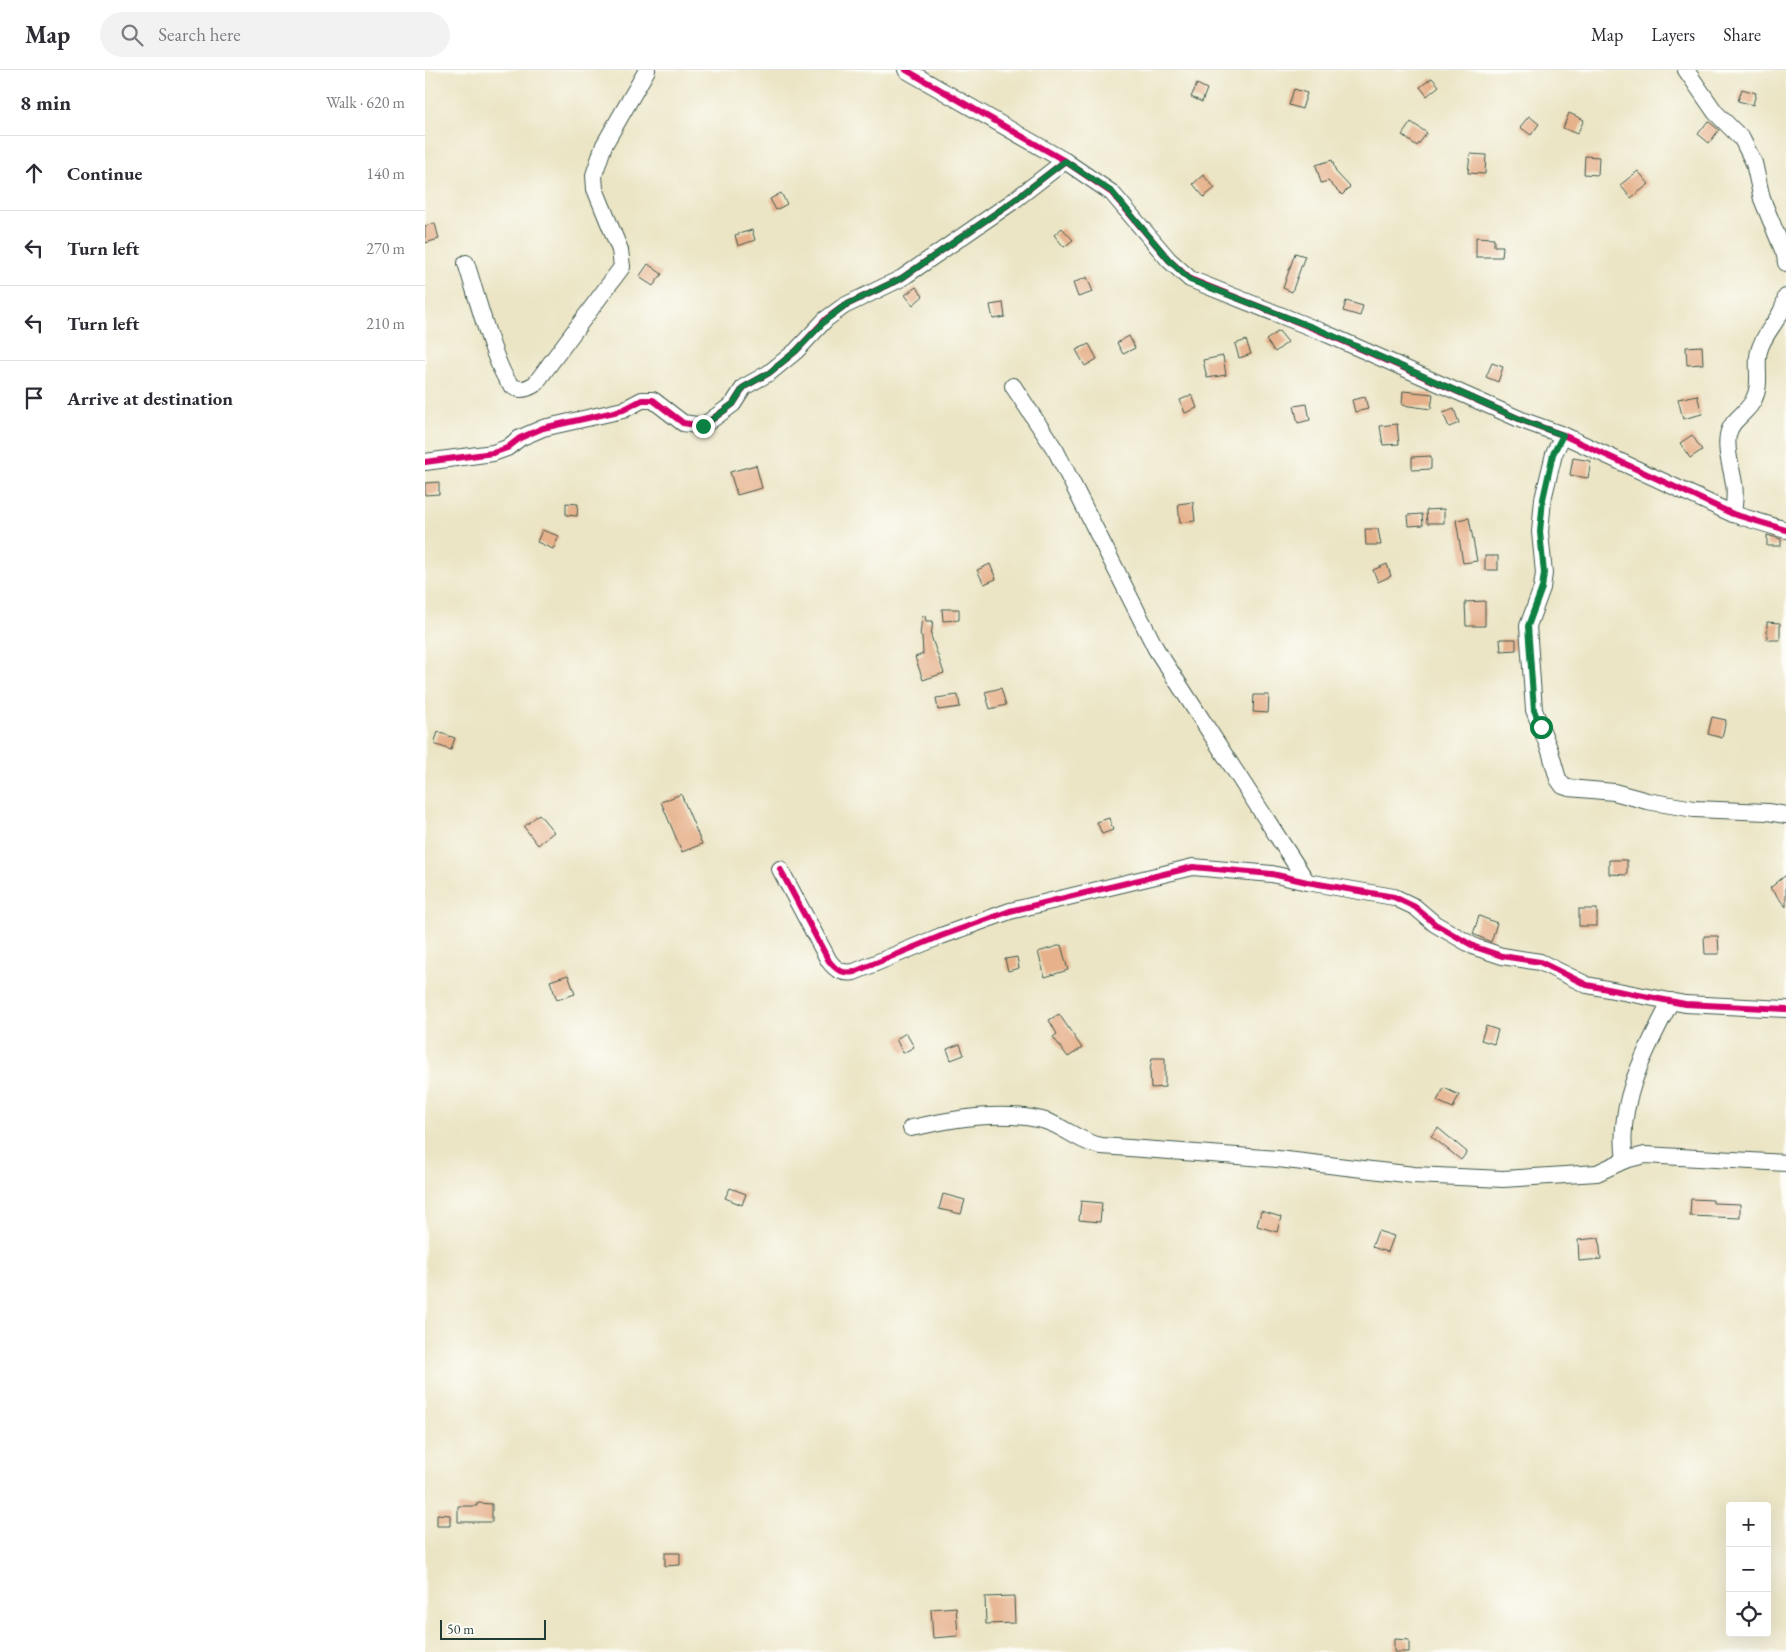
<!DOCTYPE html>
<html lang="en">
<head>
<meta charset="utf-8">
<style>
	:root { --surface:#fff; --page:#f2f2f3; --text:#2b2b33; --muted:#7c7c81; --line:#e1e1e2 }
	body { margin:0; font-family:"EB Garamond",serif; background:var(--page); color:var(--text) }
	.controls { position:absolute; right:15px; bottom:15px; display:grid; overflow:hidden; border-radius:5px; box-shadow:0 5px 20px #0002 }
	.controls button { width:45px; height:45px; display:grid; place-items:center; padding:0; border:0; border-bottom:1px solid var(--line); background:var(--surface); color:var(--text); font:25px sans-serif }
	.scale { position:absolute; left:15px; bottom:12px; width:106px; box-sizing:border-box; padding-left:5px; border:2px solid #1f3d34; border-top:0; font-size:14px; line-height:18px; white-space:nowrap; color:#1f3d34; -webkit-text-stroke:4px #fdfcf7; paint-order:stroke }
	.stop { position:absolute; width:15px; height:15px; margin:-11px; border:4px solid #0b8043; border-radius:50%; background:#fff }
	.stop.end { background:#0b8043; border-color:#fff; box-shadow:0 1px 5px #0008 }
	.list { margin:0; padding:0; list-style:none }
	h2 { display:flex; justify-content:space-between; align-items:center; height:65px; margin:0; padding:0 20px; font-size:21px }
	h2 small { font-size:16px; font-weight:400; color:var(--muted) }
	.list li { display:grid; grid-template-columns:32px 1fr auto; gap:15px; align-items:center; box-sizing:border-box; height:75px; padding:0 20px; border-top:1px solid var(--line) }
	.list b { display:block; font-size:19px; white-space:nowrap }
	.list em { font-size:16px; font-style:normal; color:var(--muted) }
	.icon { flex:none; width:28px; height:28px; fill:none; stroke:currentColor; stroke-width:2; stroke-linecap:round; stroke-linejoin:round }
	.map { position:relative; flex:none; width:1361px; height:1582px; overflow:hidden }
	header { display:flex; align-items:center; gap:30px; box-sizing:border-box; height:70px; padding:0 25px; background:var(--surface); border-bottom:1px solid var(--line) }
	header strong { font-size:24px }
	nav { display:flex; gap:28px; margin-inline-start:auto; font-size:18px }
	.search { width:350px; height:45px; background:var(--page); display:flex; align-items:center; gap:12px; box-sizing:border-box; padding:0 18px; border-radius:28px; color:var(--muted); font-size:19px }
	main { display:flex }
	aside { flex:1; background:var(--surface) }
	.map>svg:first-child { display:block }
</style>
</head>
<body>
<header>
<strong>Map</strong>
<div class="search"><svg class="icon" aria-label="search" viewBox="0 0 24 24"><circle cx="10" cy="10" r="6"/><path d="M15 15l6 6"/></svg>Search here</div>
<nav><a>Map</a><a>Layers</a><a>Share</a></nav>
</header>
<main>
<aside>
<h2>8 min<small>Walk · 620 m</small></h2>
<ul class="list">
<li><svg class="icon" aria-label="ahead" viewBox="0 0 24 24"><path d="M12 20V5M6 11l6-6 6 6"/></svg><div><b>Continue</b></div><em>140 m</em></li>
<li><svg class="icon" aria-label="left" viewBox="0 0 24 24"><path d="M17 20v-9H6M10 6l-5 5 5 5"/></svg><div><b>Turn left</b></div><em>270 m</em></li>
<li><svg class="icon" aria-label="left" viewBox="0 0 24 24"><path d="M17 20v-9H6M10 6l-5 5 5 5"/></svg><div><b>Turn left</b></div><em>210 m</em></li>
<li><svg class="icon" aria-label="arrive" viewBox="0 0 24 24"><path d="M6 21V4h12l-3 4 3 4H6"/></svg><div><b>Arrive at destination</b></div></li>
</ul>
</aside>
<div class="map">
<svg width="1361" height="1582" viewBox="0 0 1361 1582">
	<rect width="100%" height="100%" fill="#fdfcf7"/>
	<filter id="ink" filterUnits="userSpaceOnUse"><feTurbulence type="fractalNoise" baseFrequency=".02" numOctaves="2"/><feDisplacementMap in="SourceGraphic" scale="10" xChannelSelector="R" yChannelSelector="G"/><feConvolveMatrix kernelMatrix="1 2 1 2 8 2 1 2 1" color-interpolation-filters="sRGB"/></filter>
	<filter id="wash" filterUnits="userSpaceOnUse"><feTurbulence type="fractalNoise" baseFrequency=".0096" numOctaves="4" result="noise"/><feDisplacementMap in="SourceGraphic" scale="20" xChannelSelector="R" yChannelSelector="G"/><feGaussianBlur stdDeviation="1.12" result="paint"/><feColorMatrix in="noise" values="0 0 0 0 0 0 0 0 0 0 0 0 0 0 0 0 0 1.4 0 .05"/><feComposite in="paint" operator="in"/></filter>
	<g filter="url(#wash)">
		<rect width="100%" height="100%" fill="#ebe5c5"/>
		<g id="blocks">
			<g fill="#e6b18b">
				<polygon points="1007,8 1014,16 1002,26 995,17"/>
				<polygon points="772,14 782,19 777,32 766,27"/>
				<polygon points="869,19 882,23 877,39 864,35"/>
				<polygon points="1317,19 1331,23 1328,35 1313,31"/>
				<polygon points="1144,43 1159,50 1152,64 1138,58"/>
				<polygon points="1104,46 1114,54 1106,65 1095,57"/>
				<polygon points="1283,51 1294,60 1284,73 1273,64"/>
				<polygon points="986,52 1002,63 992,76 977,65"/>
				<polygon points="1045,84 1061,85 1060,104 1043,103"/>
				<polygon points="1160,86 1174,87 1173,105 1159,104"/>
				<polygon points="907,90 911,102 925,117 917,125 903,111 896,113 891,95"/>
				<polygon points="1213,101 1224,114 1206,128 1195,115"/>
				<polygon points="778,105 790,118 779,127 768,114"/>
				<polygon points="356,123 362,134 351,140 345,129"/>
				<polygon points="10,153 14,169 0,173 0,156"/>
				<polygon points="637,158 648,170 639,177 629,165"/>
				<polygon points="327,160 330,170 313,176 310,165"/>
				<polygon points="1051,167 1069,168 1069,176 1078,176 1077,187 1051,187"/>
				<polygon points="870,183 880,186 867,222 858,218"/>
				<polygon points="223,194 237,204 228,216 214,207"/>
				<polygon points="662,207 668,222 653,227 648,213"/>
				<polygon points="491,217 498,226 488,235 480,225"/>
				<polygon points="921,231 938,236 935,246 918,241"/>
				<polygon points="578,233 580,247 568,249 565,235"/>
				<polygon points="854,261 863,272 850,282 841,270"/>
				<polygon points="704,266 710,278 698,284 692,273"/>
				<polygon points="821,270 826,284 814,288 810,274"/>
				<polygon points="664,274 672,289 660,296 651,280"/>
				<polygon points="1277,276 1278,294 1262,295 1261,277"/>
				<polygon points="798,286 801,305 782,308 778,290"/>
				<polygon points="1067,293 1078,297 1073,312 1061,307"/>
				<polygon points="978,321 1008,324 1006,339 977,335"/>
				<polygon points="767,325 772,338 760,343 755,330"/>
				<polygon points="1272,325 1277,344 1258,349 1253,329"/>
				<polygon points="940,327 943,339 930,342 927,330"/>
				<polygon points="882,334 885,350 873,353 869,336"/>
				<polygon points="1029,339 1034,353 1024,357 1018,343"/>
				<polygon points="972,354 974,374 958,375 955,356"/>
				<polygon points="1267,365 1277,380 1265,388 1255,373"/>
				<polygon points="1006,386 1006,399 987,400 987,387"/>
				<polygon points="1148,388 1166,391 1163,408 1145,405"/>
				<polygon points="331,395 337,418 312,425 305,402"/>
				<polygon points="14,412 14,424 0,425 0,413"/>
				<polygon points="768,432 770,451 755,453 753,434"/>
				<polygon points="141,433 153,434 152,446 141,445"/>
				<polygon points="1019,439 1019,453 1002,453 1001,440"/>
				<polygon points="997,444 998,455 984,456 983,445"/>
				<polygon points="1044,448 1052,491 1038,493 1031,450"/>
				<polygon points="940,459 953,459 956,475 941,475"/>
				<polygon points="117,460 134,466 128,479 112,472"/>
				<polygon points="1342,465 1356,469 1356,476 1342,476"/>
				<rect x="1060" y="486" width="13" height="14"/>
				<polygon points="565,494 571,509 559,514 552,500"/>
				<polygon points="962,494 966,506 953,512 948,500"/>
				<polygon points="1060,531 1060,556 1041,556 1040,532"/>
				<polygon points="517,539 534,539 534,550 518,551"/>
				<polygon points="497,546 500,546 501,551 508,551 506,566 519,603 498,610 490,587 498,584 497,566 495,566"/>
				<polygon points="1342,552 1355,553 1355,570 1342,570"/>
				<polygon points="1075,569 1091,569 1091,580 1076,581"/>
				<polygon points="576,618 581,635 565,639 560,622"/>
				<polygon points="533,625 535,637 513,640 511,628"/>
				<polygon points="829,625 844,625 843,643 828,642"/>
				<polygon points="1287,647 1301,650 1297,668 1283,664"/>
				<polygon points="13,662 30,668 26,680 9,674"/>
				<polygon points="256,724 277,774 257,782 236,732"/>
				<polygon points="114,744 129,762 113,775 99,757"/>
				<polygon points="684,748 688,760 677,764 672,752"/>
				<polygon points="1184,790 1202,790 1202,805 1184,804"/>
				<polygon points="1361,805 1361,837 1345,818"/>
				<rect x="1154" y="839" width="18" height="17"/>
				<polygon points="1054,846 1072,853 1066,872 1048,864"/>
				<polygon points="1279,866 1293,866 1294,884 1280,884"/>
				<polygon points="636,875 643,900 620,907 613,882"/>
				<polygon points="592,887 594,898 583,901 580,889"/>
				<polygon points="143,905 150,924 132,930 125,911"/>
				<polygon points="634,944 657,978 643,987 628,967 632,964 624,950"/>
				<polygon points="1061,956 1073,960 1069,974 1056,970"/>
				<polygon points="481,963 489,977 478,983 471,969"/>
				<polygon points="535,974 539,985 526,990 522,979"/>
				<polygon points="727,988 740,988 740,1017 726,1018 725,1001"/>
				<polygon points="1019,1018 1034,1025 1028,1038 1012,1031"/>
				<polygon points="1013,1058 1042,1082 1036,1090 1006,1066"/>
				<polygon points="305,1118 321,1124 317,1135 300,1128"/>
				<polygon points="518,1124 540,1130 536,1144 514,1139"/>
				<polygon points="1266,1129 1288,1130 1288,1133 1315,1134 1315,1148 1265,1146"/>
				<polygon points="656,1131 677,1133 675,1152 654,1150"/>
				<polygon points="836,1141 856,1147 852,1162 832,1156"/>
				<polygon points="953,1161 969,1166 963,1182 947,1177"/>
				<polygon points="1174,1168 1176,1189 1154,1191 1153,1170"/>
				<polygon points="52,1433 67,1434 67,1452 33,1452 33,1436 52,1436"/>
				<polygon points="12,1444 25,1445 25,1456 12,1456"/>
				<polygon points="240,1483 255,1483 255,1495 240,1496"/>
				<polygon points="589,1526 590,1553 561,1554 560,1527"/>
				<polygon points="531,1537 533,1566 508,1568 506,1539"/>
				<polygon points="969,1569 984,1570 984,1582 969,1582"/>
			</g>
		</g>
	</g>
	<g filter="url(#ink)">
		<use href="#blocks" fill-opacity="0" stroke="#3e564a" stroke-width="1"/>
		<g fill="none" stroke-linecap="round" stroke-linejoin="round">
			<defs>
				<g id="street">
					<polyline points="481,0 640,91 687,123 744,190 765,209 895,261 1099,351 1138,365 1308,444 1361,460"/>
					<polyline points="1261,0 1290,42 1317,69 1329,93 1337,129 1360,185 1361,193"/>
					<path d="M 41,193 C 49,216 71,302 86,315 C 94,322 102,319 110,314 L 197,197 L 195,180 L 170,119 L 169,105 L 179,75 L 222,0"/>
					<polyline points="588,316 631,381 731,579 882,812"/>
					<polyline points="1138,365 1129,384 1118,429 1115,462 1119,503 1117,518 1103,556 1109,640 1125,681 1133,709 1138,716 1144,718 1189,722 1222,731 1269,739 1343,742 1361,745"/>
					<polyline points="0,392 68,383 82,378 95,368 118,358 198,340 217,330 228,330 258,353 278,356 308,334 319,317 344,303 371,281 401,249 419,236 477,208 587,132 640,91"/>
					<path d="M 1308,444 C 1309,435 1311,424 1309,414 C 1307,398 1300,382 1303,365 C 1306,349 1323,343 1329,329 C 1337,313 1330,297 1334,281 C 1339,261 1358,248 1361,227"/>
					<path d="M 355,799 L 404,891 C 411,900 417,904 429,902 L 516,866 L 585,841 L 768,797 L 847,804 L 882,812 L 969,827 L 990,837 L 1010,854 L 1050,877 L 1077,886 L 1115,892 L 1162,915 L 1260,934 L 1361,939"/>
					<path d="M 1246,931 C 1221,980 1191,1032 1200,1090 L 1220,1085 L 1361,1093"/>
					<path d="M 486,1058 C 528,1049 573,1040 617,1050 C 638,1055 655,1073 677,1076 L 853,1089 L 989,1105 L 1078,1109 L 1172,1103 L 1200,1090"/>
				</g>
			</defs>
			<use href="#street" stroke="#3e564a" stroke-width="18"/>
			<use href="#street" stroke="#fff" stroke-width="16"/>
			<defs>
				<g id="cycleway">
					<polyline points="481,0 640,91 687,123 744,190 765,209 895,261 1099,351 1138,365 1308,444 1361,460"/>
					<polyline points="0,392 68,383 82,378 95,368 118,358 198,340 217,330 228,330 258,353 278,356 308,334 319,317 344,303 371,281 401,249 419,236 477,208 587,132 640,91"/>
					<path d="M 355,799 L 404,891 C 411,900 417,904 429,902 L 516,866 L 585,841 L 768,797 L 847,804 L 882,812 L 969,827 L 990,837 L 1010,854 L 1050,877 L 1077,886 L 1115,892 L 1162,915 L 1260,934 L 1361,939"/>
				</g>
			</defs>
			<use href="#cycleway" stroke="#fdfcf7" stroke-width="9"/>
			<use href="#cycleway" stroke="#d6006c" stroke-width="6"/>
		</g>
	</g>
	<g fill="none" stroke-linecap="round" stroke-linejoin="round" filter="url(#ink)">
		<polyline stroke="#0b8043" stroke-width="6" points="278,356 308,334 319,317 344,303 371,281 402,249 419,236 477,208 587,132 640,91 687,122 744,190 765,210 895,260 1099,351 1138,365 1128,384 1118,429 1115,462 1119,503 1117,518 1103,556 1109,640 1116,657"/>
	</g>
</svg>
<div class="controls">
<button>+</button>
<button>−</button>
<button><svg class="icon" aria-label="locate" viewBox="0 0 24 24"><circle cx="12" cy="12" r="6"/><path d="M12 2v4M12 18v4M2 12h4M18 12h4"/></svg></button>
</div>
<div class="scale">50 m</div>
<div class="stop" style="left:1116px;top:657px"></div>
<div class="stop end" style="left:278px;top:356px"></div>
</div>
</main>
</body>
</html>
